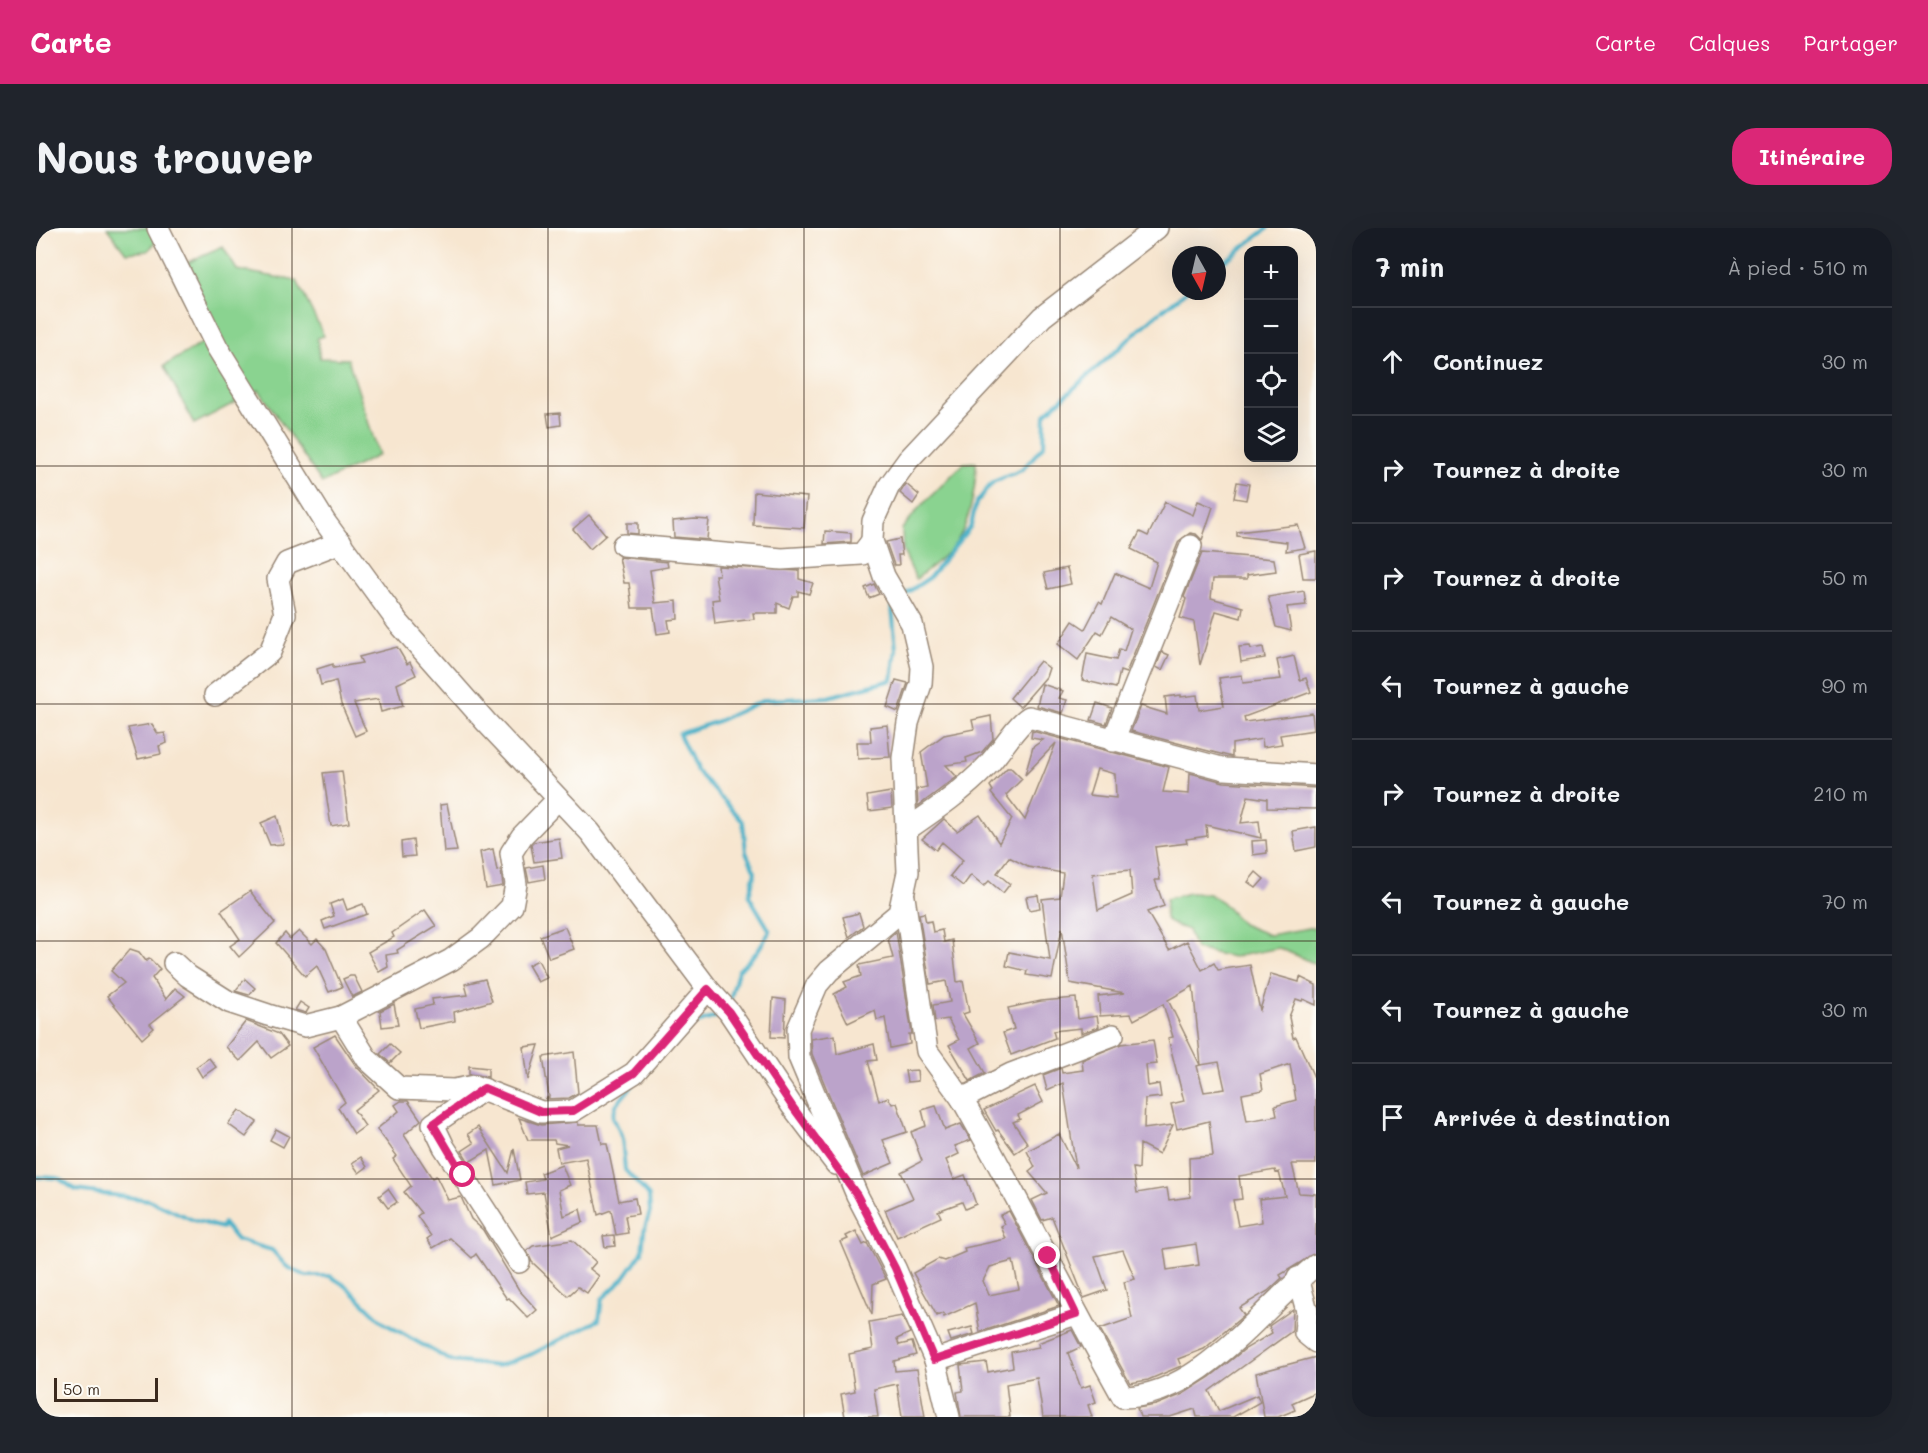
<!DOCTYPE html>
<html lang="fr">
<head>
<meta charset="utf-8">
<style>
	:root { --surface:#171b24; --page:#20242c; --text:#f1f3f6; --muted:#9ea1a6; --line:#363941; --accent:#db2777 }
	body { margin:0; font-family:Mali,sans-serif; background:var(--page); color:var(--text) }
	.controls { position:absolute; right:18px; top:18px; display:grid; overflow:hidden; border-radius:12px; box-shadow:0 6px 24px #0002 }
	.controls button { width:54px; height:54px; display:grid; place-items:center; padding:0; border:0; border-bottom:2px solid var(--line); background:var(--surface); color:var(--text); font:30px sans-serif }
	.compass { position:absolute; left:1136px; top:18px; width:54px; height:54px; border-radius:50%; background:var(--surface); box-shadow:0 6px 24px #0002; rotate:172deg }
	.scale { position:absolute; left:18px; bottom:15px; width:104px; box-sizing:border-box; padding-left:6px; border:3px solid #3b2a1e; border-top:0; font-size:16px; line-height:21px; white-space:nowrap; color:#3b2a1e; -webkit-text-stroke:4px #fdfcf7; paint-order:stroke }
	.stop { position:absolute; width:18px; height:18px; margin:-14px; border:4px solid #db2777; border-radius:50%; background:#fff }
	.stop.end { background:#db2777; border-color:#fff; box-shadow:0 2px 6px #0008 }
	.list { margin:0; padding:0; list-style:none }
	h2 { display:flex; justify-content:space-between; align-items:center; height:78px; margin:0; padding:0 24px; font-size:26px }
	h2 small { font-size:20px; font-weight:400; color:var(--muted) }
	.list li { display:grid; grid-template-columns:39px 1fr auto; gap:18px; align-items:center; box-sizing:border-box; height:108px; padding:0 24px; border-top:2px solid var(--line) }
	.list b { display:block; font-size:22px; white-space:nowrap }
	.list em { font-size:20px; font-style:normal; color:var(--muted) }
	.icon { flex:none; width:33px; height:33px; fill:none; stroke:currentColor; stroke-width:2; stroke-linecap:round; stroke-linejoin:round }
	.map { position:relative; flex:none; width:1280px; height:1189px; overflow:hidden; border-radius:24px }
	header { display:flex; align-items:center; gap:36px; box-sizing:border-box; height:84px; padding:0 30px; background:var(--accent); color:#fff }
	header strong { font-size:28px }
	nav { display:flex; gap:33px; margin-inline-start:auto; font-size:21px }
	.intro { display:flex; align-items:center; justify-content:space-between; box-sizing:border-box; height:144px; padding:0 36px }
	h1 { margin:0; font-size:42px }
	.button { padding:15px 27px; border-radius:24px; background:var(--accent); color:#fff; font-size:21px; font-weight:700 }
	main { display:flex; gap:36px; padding:0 36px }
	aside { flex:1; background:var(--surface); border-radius:24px; box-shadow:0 6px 24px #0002 }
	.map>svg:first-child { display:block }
</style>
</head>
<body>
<header>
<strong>Carte</strong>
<nav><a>Carte</a><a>Calques</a><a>Partager</a></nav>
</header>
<div class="intro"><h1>Nous trouver</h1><a class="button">Itinéraire</a></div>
<main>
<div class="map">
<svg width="1280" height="1189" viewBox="0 0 1280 1189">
	<rect width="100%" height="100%" fill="#fdfcf7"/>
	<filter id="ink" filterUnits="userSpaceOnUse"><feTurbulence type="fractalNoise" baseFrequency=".0167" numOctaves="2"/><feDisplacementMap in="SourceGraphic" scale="12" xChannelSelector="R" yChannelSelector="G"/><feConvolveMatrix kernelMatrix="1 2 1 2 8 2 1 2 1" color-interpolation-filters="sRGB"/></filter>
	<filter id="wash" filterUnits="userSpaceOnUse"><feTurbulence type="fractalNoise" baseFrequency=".008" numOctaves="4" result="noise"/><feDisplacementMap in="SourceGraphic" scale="24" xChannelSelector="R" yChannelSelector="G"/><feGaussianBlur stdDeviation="1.35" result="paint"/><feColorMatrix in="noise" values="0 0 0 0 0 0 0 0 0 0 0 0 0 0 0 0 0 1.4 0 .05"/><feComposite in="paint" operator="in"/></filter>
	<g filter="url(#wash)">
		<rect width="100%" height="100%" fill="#f7e6d0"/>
		<g fill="#8ad390" stroke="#627e57" stroke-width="1.5">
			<polygon points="71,0 132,0 112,23 90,25"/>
			<polygon points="187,19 201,42 261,53 288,108 281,110 284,130 312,131 343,227 286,255 223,162 158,196 128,138 168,114 135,42"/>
			<path d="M 940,234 C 940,262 933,303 913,323 C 903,333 891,342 880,351 L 867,323 L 866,301 L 882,281 L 928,235 Z"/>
			<polygon points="1153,665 1173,666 1186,674 1206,696 1233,707 1280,699 1280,736 1243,720 1197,729 1159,721 1152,702 1134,695 1129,690 1130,671"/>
		</g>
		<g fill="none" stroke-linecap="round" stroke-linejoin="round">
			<g stroke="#49b1c8" stroke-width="4">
				<polyline points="1181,39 1232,0"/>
				<polyline points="866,368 893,350 935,298 940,275 957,254 986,242 1008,217 1009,186 1119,88 1151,63"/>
				<polyline points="694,773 702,743 721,724 734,703 713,668 719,644 710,624 707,594 660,542 643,506 682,493 728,472 792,469 856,452 860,421 856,379"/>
				<polyline points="649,799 685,787"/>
				<polyline points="0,949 22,950 40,962 113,972 157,992 186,1000 187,995 201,1012 236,1022 250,1038 259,1043 270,1048 294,1048 310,1058 348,1095 415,1133 462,1138 496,1126 563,1092 566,1071 587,1051 606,1024 608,1003 614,984 613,968 589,942 586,909 577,889 580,877 596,858"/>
			</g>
		</g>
		<g id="blocks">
			<g fill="#bba3ca" fill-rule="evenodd">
				<polygon points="524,185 525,197 513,199 511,186"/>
				<polygon points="1201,254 1213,256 1210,272 1198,270"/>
				<polygon points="870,256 883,267 877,276 864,265"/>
				<polygon points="718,264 771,269 768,300 717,297"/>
				<polygon points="1162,273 1177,279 1166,312 1160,306 1154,305 1143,313 1090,445 1084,443 1080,460 1046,452 1051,426 1080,432 1083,421 1088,423 1095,401 1075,389 1066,406 1061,403 1042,432 1022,416 1037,393 1049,401 1063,374 1066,376 1079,345 1113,360 1121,334 1095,321 1104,304 1112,308 1129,274 1157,287"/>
				<polygon points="553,287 570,307 554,321 537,301"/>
				<polygon points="659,291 673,292 671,311 674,312 638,309 637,293"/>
				<polygon points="591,295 602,295 602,306 591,305"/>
				<polygon points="1262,297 1269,320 1250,323 1251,314 1201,308 1201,304"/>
				<polygon points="789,303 815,305 815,314 788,316"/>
				<polygon points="864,311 866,327 862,327 863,337 858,337 850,314"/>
				<polygon points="1280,323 1280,350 1267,350 1263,326"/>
				<polygon points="1166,325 1238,331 1240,343 1211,347 1211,351 1177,351 1175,370 1207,379 1205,390 1180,383 1164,437 1158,394 1144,390 1150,371 1148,369"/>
				<polygon points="583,329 631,334 632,339 614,342 619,375 641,373 642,391 632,392 634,404 621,406 617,380 596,380 593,355 588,355"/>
				<polygon points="682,338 763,343 763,351 777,355 773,366 762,363 762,368 757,368 753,380 741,375 741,385 717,385 718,391 679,396 676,372 683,371 679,347 683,347"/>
				<polygon points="1031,340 1035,356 1012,361 1008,345"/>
				<polygon points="838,356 843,366 833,370 829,360"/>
				<polygon points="1268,363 1270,377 1251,379 1255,403 1240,399 1232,369"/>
				<polygon points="1214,418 1215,421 1227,419 1229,430 1205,434 1203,419"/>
				<polygon points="361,419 371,436 374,434 380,447 361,456 367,478 345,484 342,471 318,475 330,503 319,508 305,476 300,453 285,457 281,441 297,436 297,440 326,435 323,429"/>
				<polygon points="1126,424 1133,427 1126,442 1120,439"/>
				<polygon points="1258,428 1264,452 1270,450 1275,464 1208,489 1209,494 1276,485 1278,502 1244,507 1246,516 1227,519 1226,511 1196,516 1196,529 1095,503 1105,478 1131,486 1129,469 1145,467 1145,469 1161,467 1163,482 1188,478 1183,450 1206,447 1207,455 1245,451 1241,432"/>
				<polygon points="1004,433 1013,440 1010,449 984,479 974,470"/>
				<polygon points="860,452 872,455 862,484 851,479"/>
				<polygon points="1006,456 1027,463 1023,470 1031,472 1027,485 1001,478"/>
				<polygon points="1061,475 1076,480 1070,496 1055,492"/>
				<polygon points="955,488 957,511 946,524 930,530 931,534 910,537 921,549 882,578 881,561 891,559 885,524 908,507 938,501 936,492"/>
				<polygon points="116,496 122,506 129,505 131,515 123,518 125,526 102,531 92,500"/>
				<polygon points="851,497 854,529 822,531 821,514 835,514 834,499"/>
				<path d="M 996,503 L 1133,539 L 1127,564 L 1153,566 L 1154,545 L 1188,554 L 1280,560 L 1280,581 L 1231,580 L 1231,571 L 1212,568 L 1205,595 L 1223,593 L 1225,610 L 1170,597 L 1171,608 L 1150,611 L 1151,615 L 1119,619 L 1124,652 L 1119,652 L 1128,678 L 1111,684 L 1133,722 L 1151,713 L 1166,742 L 1178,735 L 1182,742 L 1214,737 L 1224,782 L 1235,746 L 1263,754 L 1264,749 L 1280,757 L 1280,777 L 1267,771 L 1266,773 L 1260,771 L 1253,789 L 1257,810 L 1260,809 L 1280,854 L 1280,936 L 1256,936 L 1263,965 L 1280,966 L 1280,1025 L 1244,1047 L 1246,1050 L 1232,1063 L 1203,1080 L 1208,1087 L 1168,1121 L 1142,1131 L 1145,1138 L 1112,1152 L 1094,1155 L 1064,1101 L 1096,1090 L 1088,1054 L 1099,1051 L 1087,1022 L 1059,1028 L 1071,1062 L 1048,1070 L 1016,989 L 1006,992 L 996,972 L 1011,965 L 993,944 L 999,939 L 991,923 L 1023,906 L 1040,940 L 1027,855 L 1011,862 L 1007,847 L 1025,840 L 1026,845 L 1047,842 L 1046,832 L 1085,816 L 1117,812 L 1121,836 L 1110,837 L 1112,858 L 1123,856 L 1125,869 L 1109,871 L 1108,901 L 1137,897 L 1123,926 L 1104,916 L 1103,941 L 1097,940 L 1101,965 L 1131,960 L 1133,972 L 1154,969 L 1153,930 L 1177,928 L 1173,893 L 1141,901 L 1135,876 L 1148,873 L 1132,810 L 1137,809 L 1127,776 L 1098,792 L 1095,786 L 1064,788 L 1062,768 L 1089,765 L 1034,755 L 1026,700 L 1016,751 L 990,747 L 991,743 L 970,738 L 973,724 L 1014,732 L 1006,671 L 1024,669 L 1027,645 L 992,639 L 973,629 L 961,645 L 974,656 L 967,665 L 953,653 L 948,658 L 935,647 L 927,658 L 914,648 L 927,632 L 906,614 L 900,622 L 886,611 L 908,591 L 921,603 L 944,587 L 963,615 L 976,591 L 955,565 L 957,563 L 954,558 L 971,540 L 975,540 L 986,551 L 970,567 L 989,592 L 1020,515 L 989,547 L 997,519 L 1007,512 L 995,510 ZM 1061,541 L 1079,546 L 1080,570 L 1053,567 ZM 1094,642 L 1096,667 L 1062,682 L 1057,646 ZM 1157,758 L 1165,837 L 1183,834 L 1189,861 L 1168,864 L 1161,838 L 1164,837 L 1132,772 ZM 1254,836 L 1260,872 L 1239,878 L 1241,888 L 1211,893 L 1206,866 L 1227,862 L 1224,846 ZM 1239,942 L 1240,945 L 1243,944 L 1249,968 L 1223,971 L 1226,994 L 1202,998 L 1197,972 L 1206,971 L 1203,948 ZM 1160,1016 L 1163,1037 L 1131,1042 L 1128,1021 Z"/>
				<polygon points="306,543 313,595 295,598 287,545"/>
				<polygon points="855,564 856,580 833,583 831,568"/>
				<polygon points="411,576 421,623 408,624 404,577"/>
				<polygon points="241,588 248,616 234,617 225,595"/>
				<polygon points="1280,599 1280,619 1260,623 1257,603"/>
				<polygon points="523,610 526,630 498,634 495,617 498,614"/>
				<polygon points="377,612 379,628 366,629 365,614"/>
				<polygon points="1230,612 1231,625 1217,627 1216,613"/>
				<polygon points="457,621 461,643 465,642 467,658 450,661 444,624"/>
				<polygon points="507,637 509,651 493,654 490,640"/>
				<polygon points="1220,644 1228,651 1220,660 1212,654"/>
				<polygon points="214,663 239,695 203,729 194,718 204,711 185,683"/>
				<polygon points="1002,667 1004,680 993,682 990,669"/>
				<polygon points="307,671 311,682 327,676 331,686 289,701 286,693 298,688 294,676"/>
				<polygon points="389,682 400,698 361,722 362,725 350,727 352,739 343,744 332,724 358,709 356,705"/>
				<polygon points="823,685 827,698 813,709 807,689"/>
				<polygon points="888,685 890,694 895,693 897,704 906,702 908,714 916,712 921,754 927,753 933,784 927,786 944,815 935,820 949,845 934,853 913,817 923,812 912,791 899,793 897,777 914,774 910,753 894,756 883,686"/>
				<polygon points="529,699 538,721 513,730 504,708"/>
				<polygon points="263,703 276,716 281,711 290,721 306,759 293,764 281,738 269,748 240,715 249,705 254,711"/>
				<polygon points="860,704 876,806 873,806 874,816 854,820 849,790 841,792 839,782 812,795 798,766 811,759 808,754 825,748 823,737 857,730 852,711"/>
				<polygon points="94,721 103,724 110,733 113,730 124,741 116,750 130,771 139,760 149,768 114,796 118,800 106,811 71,768 88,755 75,743"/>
				<polygon points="502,732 511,750 502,754 492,737"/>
				<polygon points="314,748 318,748 326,764 316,769 307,751"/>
				<polygon points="209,751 219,760 213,767 199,763"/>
				<polygon points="449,751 456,773 418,784 419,793 383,800 379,781 397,777 396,771 432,767 429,756"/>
				<polygon points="737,770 750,772 748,810 735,809"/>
				<polygon points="1040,770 1042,791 1061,788 1063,799 1045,805 1045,800 1017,803 1019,810 975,827 967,805 978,801 972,780 1005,773"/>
				<polygon points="264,774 273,780 270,785 259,782"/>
				<polygon points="358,776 362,797 346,799 344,783"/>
				<polygon points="210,793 243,806 252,818 235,830 223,814 204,833 190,819"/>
				<polygon points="299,807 320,838 343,862 318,882 329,898 318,906 302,880 309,874 277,819"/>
				<polygon points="799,807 801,826 838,816 841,832 832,833 843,873 852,869 856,876 861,875 871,904 847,912 857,935 827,948 776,826 775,811"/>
				<polygon points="354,816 364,825 354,835 344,826"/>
				<polygon points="503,817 492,852 488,819"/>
				<polygon points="538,824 542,865 533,870 509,871 513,869 507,829"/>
				<polygon points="173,830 180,839 166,849 160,839"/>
				<polygon points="433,838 452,840 452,849 433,846"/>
				<polygon points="881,842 882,853 871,854 869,843"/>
				<polygon points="999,858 1007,874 982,887 984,891 977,894 992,916 979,925 962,902 960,903 948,882"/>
				<polygon points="365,873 372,873 385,892 368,907 396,950 400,948 412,972 425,969 435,991 447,1002 483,1062 501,1082 492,1090 473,1070 471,1071 440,1026 436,1030 414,1010 397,1020 391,1011 395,1008 381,988 385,985 368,964 375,958 357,931 361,928 341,901 363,883 359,877"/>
				<polygon points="900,878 909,902 925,896 935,912 919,918 923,926 910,932 918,951 929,947 940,976 929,981 926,974 902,983 905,989 861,1009 849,982 877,970 865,944 886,933 875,904 890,898 886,882"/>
				<polygon points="203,882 221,894 210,909 192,896"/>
				<polygon points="483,890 505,897 542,894 542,897 562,897 566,916 571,916 583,973 599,970 602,986 589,988 592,1005 580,1007 575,982 562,987 550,930 523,935 520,920 532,917 519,915 518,912 492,912"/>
				<polygon points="442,899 472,945 478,921 484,952 460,957 453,922 433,934 426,923 438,915 432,906"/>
				<polygon points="240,901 253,908 247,919 234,912"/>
				<polygon points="325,929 331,939 323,945 316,935"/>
				<polygon points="526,937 534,957 523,962 528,988 544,981 547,994 516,1008 508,964 491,966 489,954 507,951 505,945"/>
				<polygon points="352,961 361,974 352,980 343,968"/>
				<path d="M 973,983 L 1023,1078 L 944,1104 L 939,1075 L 908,1089 L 907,1085 L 901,1088 L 877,1045 L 902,1031 L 908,1033 L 929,1024 L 928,1020 L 970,1011 L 965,998 L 969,996 L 964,987 ZM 977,1033 L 983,1061 L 953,1067 L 947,1053 L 954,1039 Z"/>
				<polygon points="820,1003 827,1017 831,1015 850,1051 837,1056 836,1087 805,1014 812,1011 810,1008"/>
				<polygon points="578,1007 579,1018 569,1019 567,1008"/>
				<polygon points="536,1012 560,1034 554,1041 563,1048 551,1065 542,1059 532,1068 496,1034 491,1023 497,1018"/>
				<polygon points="1257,1081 1256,1103 1173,1163 1183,1183 1221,1167 1224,1174 1197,1189 1161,1189 1159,1181 1134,1189 1104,1189 1101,1180 1120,1177 1147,1166 1174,1149 1209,1121 1236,1105 1233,1098"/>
				<polygon points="866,1088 874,1105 861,1111 863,1117 876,1114 880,1127 858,1133 859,1143 881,1141 889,1189 866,1189 861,1156 838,1161 842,1189 809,1189 805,1166 819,1163 813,1126 837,1121 833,1094"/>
				<polygon points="936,1099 938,1106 915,1113 912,1105"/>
				<polygon points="1036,1102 1045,1119 1032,1125 1045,1160 1054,1157 1060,1174 1052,1177 1056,1189 1007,1189 1001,1150 970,1156 974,1189 925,1189 921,1164 927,1163 924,1137 950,1134 952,1144 977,1139 975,1124 1003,1119 1002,1115"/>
				<polygon points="1280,1129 1280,1164 1256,1175 1259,1182 1242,1189 1228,1189 1220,1145"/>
			</g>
		</g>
	</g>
	<g filter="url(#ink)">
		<use href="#blocks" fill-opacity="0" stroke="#987" stroke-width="1.5"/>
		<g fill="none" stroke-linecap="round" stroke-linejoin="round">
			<defs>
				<g id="minor">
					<polyline points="122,0 181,119 289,294 361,393 450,494 554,604 672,761 693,784 756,878 800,936"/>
					<polyline points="587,317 746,331 826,326 836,313"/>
					<polyline points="179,467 234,424 249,386 242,351 251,335 305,314"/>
					<polyline points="1077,513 1155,318"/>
					<polyline points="522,571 486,608 475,625 480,656 476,678 445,710 415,732 305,789 331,831 363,860 418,862 438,858 505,884 537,883 598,845 672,761"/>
					<path d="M 870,602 C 899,582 926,564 951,538 C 964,525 979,498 993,489 L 1189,541 L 1280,547"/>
					<polyline points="868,669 891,823 926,871"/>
					<polyline points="138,735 152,748 193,774 232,787 269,798 305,789"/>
					<path d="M 1077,807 L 975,846 L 926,871 C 982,969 1031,1070 1087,1169 C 1165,1168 1224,1081 1280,1037"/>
					<polyline points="448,861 397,896 408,919 483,1034"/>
					<polyline points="1262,1050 1271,1083 1269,1105 1280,1114"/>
					<polyline points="899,1132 1040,1086"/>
					<polyline points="913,1189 899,1132 859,1040 821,967 763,829 762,801 781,757 793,743 863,685 872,644 867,530 872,495 885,456 886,439 876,396 848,348 836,313 837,293 853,258 872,232 1006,89 1121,0"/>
				</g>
			</defs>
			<use href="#minor" stroke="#987" stroke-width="24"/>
			<use href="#minor" stroke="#fff" stroke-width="21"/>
		</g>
	</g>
	<g fill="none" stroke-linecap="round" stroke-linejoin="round" filter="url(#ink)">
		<polyline stroke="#db2777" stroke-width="8" points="427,947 397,896 448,860 505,884 537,883 598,845 672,761 693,784 756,878 821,967 859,1040 898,1132 1040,1086 1012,1028"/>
	</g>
	<path fill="none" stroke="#3b2a1e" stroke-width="1.5" stroke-opacity="0.55" d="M 256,0 L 256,1189M 512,0 L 512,1189M 768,0 L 768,1189M 1024,0 L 1024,1189M 0,238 L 1280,238M 0,476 L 1280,476M 0,713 L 1280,713M 0,951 L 1280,951"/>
</svg>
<div class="controls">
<button>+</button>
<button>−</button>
<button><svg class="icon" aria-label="locate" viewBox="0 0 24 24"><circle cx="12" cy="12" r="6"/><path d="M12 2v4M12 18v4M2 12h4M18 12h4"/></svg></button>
<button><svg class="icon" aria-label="layers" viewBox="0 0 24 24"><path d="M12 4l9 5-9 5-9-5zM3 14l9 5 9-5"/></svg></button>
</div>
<svg class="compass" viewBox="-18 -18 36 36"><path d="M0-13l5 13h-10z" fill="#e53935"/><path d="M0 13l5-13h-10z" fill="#9ea1a6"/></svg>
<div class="scale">50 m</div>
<div class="stop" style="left:427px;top:947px"></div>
<div class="stop end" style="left:1012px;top:1028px"></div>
</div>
<aside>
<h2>7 min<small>À pied · 510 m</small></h2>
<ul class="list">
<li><svg class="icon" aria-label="ahead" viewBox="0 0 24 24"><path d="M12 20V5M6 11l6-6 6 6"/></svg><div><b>Continuez</b></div><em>30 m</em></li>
<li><svg class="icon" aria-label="right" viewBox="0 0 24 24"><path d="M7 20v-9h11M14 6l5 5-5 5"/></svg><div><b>Tournez à droite</b></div><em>30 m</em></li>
<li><svg class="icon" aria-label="right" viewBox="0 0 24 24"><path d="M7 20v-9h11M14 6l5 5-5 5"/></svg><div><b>Tournez à droite</b></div><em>50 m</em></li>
<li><svg class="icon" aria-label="left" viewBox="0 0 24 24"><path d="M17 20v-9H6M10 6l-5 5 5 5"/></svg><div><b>Tournez à gauche</b></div><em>90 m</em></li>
<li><svg class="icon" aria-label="right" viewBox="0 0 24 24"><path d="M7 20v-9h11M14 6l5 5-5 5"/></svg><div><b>Tournez à droite</b></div><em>210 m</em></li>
<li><svg class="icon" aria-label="left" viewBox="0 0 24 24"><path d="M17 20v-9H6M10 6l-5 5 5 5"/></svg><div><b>Tournez à gauche</b></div><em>70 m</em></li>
<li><svg class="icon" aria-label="left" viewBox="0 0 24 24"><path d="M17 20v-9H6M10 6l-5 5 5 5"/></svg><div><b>Tournez à gauche</b></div><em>30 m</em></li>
<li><svg class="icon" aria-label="arrive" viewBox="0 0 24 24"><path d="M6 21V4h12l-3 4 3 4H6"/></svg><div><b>Arrivée à destination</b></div></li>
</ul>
</aside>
</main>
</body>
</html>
